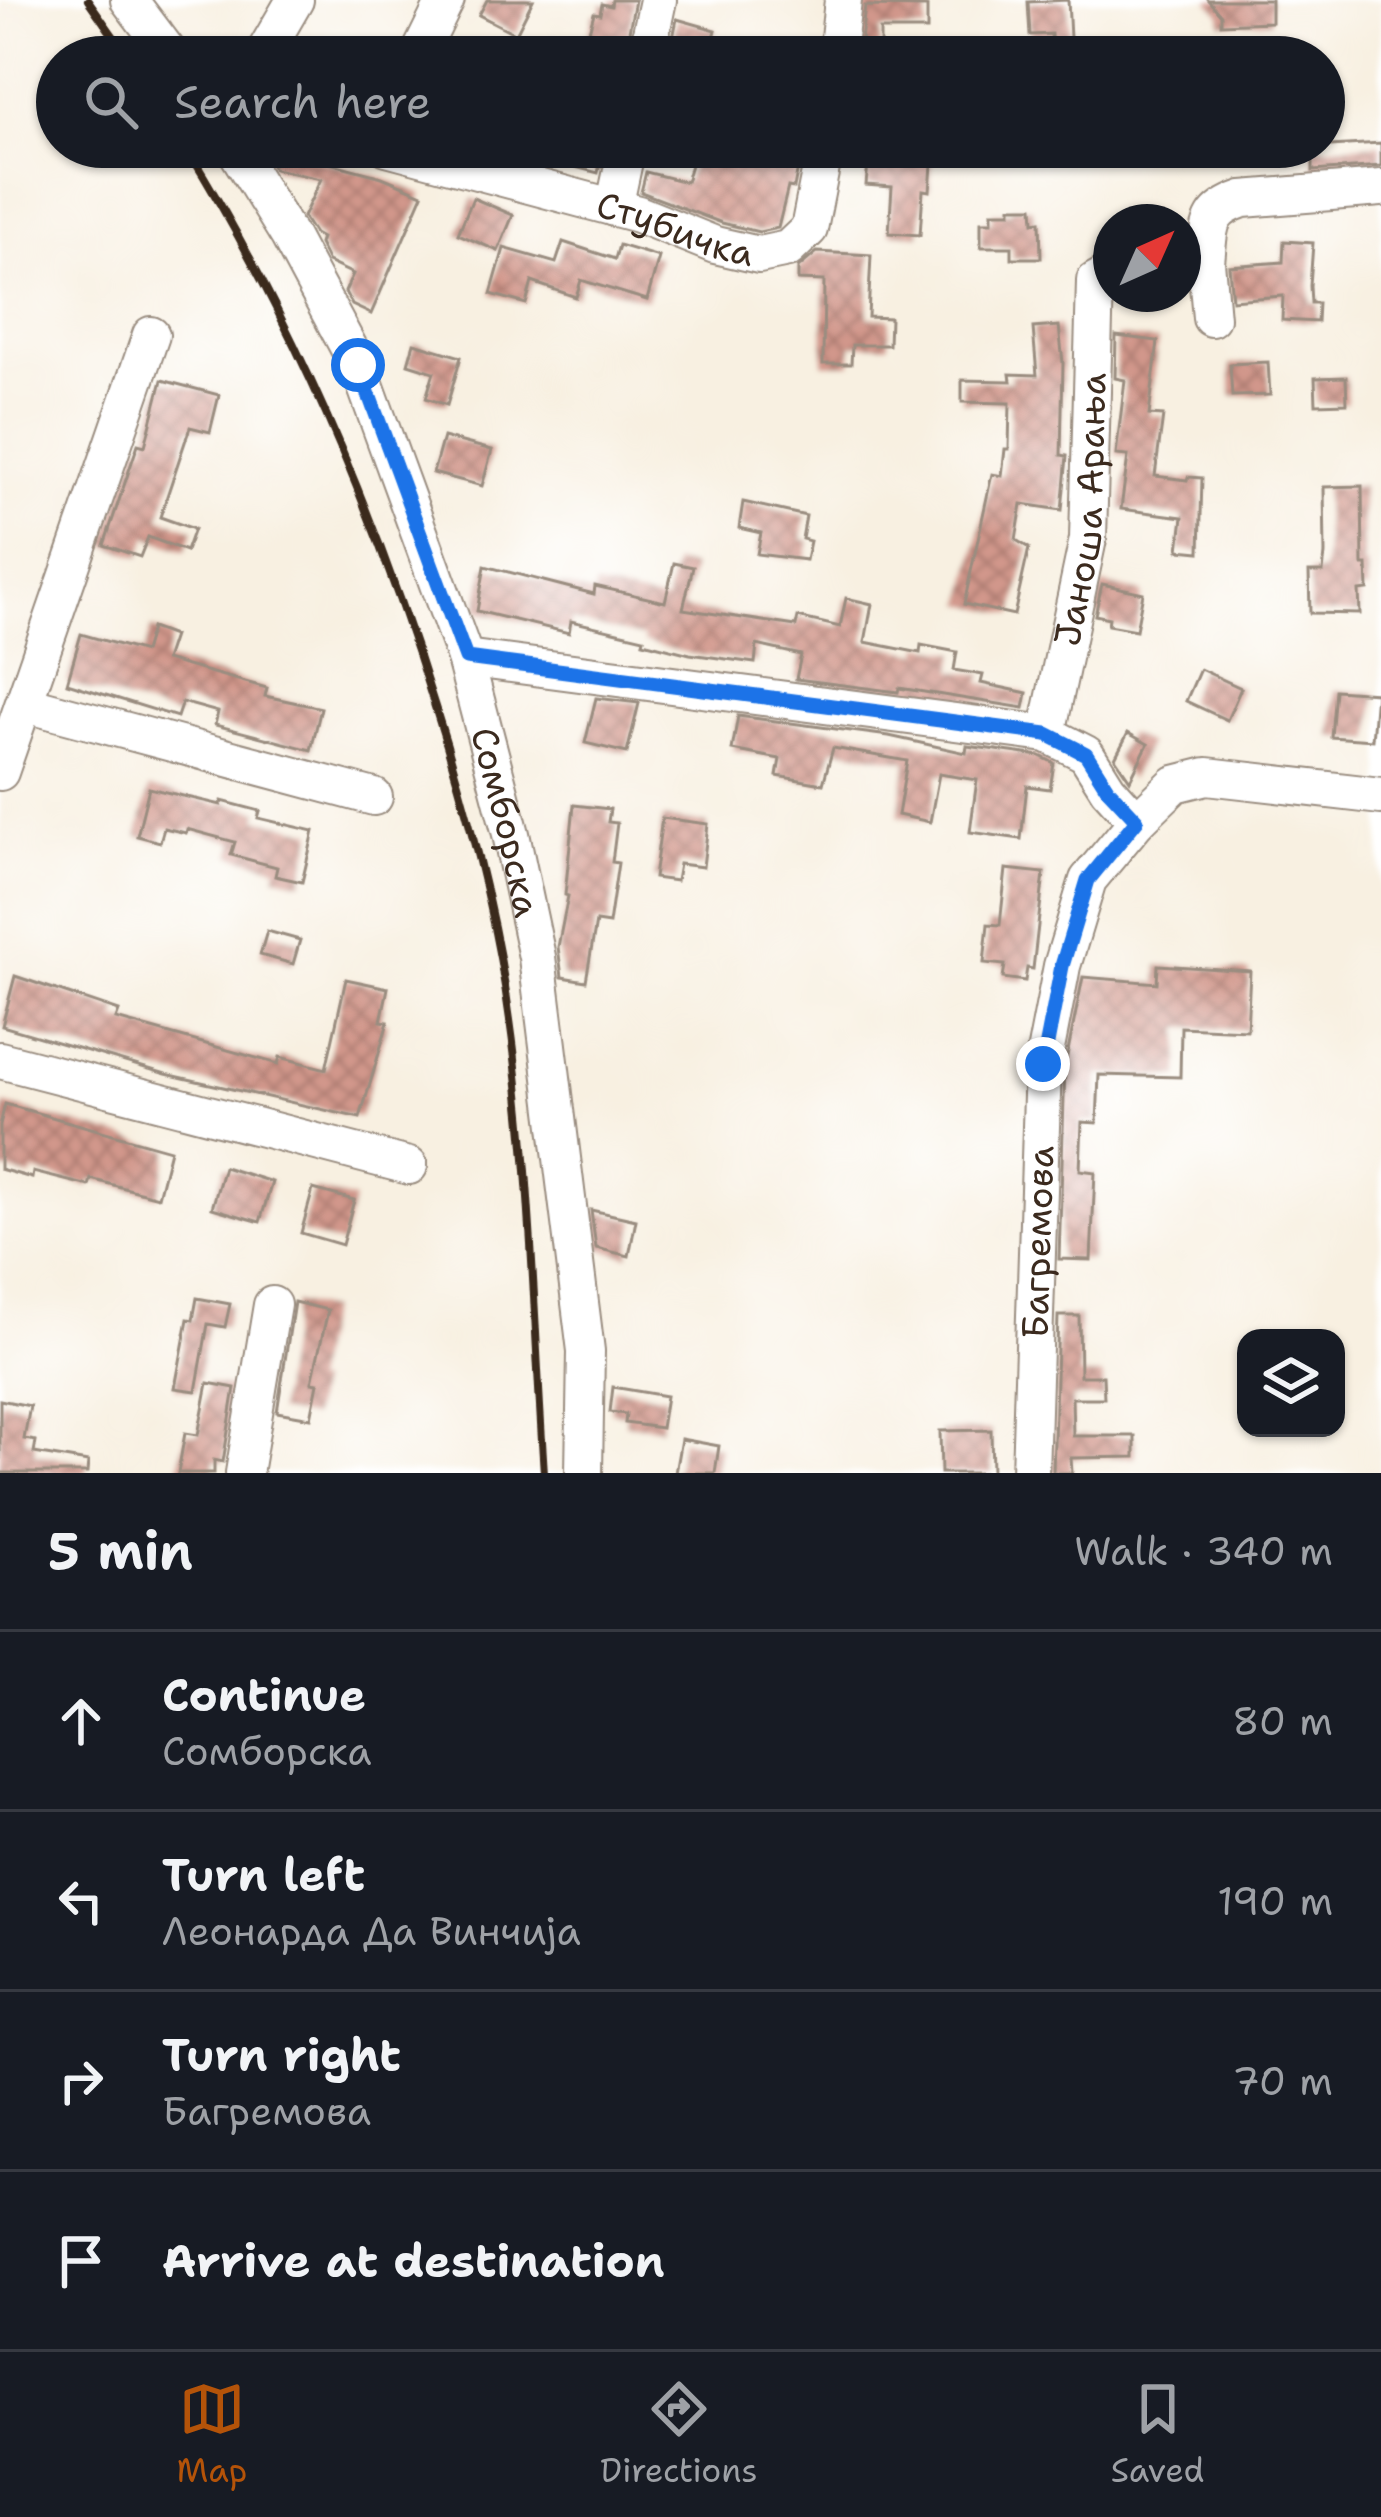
<!DOCTYPE html>
<html lang="en">
<head>
<meta charset="utf-8">
<style>
	:root { --surface:#171b24; --page:#242831; --text:#f1f3f6; --muted:#9ea1a6; --line:#363941; --accent:#b45309 }
	body { margin:0; font-family:"Shantell Sans",sans-serif; background:var(--page); color:var(--text) }
	.controls { position:absolute; right:36px; bottom:36px; display:grid; overflow:hidden; border-radius:24px; box-shadow:0 3px 9px #0004 }
	.controls button { width:108px; height:108px; display:grid; place-items:center; padding:0; border:0; border-bottom:3px solid var(--line); background:var(--surface); color:var(--text); font:60px sans-serif }
	.compass { position:absolute; left:1093px; top:204px; width:108px; height:108px; border-radius:50%; background:var(--surface); box-shadow:0 3px 9px #0004; rotate:45deg }
	.stop { position:absolute; width:36px; height:36px; margin:-27px; border:9px solid #1a73e8; border-radius:50%; background:#fff }
	.stop.end { background:#1a73e8; border-color:#fff; box-shadow:0 3px 12px #0008 }
	.list { margin:0; padding:0; list-style:none }
	h2 { display:flex; justify-content:space-between; align-items:center; height:156px; margin:0; padding:0 48px; font-size:51px }
	h2 small { font-size:39px; font-weight:400; color:var(--muted) }
	.list li { display:grid; grid-template-columns:78px 1fr auto; gap:36px; align-items:center; box-sizing:border-box; height:180px; padding:0 48px; border-top:3px solid var(--line) }
	.list b { display:block; font-size:45px; white-space:nowrap }
	.list p { margin:0; font-size:39px; white-space:nowrap; color:var(--muted) }
	.list em { font-size:39px; font-style:normal; color:var(--muted) }
	.icon { flex:none; width:66px; height:66px; fill:none; stroke:currentColor; stroke-width:2; stroke-linecap:round; stroke-linejoin:round }
	.map { position:relative; flex:none; width:1381px; height:1473px; overflow:hidden }
	.search { position:absolute; background:var(--surface); box-shadow:0 3px 9px #0004; left:36px; right:36px; top:36px; height:132px; display:flex; align-items:center; gap:30px; box-sizing:border-box; padding:0 42px; border-radius:66px; color:var(--muted); font-size:45px }
	.sheet { height:876px; background:var(--surface) }
	nav { display:flex; justify-content:space-around; align-items:center; box-sizing:border-box; height:168px; border-top:3px solid var(--line); background:var(--surface); font-size:33px; color:var(--muted) }
	nav a { display:grid; justify-items:center; gap:6px }
	nav .on { color:var(--accent) }
	.map>svg:first-child { display:block }
</style>
</head>
<body>
<div class="map">
<svg width="1381" height="1473" viewBox="0 0 1381 1473">
	<defs>
		<pattern id="building-cross-hatch" width="8" height="8" patternUnits="userSpaceOnUse" patternTransform="scale(3)"><rect width="8" height="8" fill="#d1978b"/><path d="M0 0l8 8M0 8l8-8" fill="none" stroke="#ab7b71"/></pattern>
	</defs>
	<rect width="100%" height="100%" fill="#fff"/>
	<filter id="ink" filterUnits="userSpaceOnUse"><feTurbulence type="fractalNoise" baseFrequency=".00833" numOctaves="2"/><feDisplacementMap in="SourceGraphic" scale="24" xChannelSelector="R" yChannelSelector="G"/><feConvolveMatrix kernelMatrix="1 2 1 2 8 2 1 2 1" color-interpolation-filters="sRGB"/></filter>
	<filter id="wash" filterUnits="userSpaceOnUse"><feTurbulence type="fractalNoise" baseFrequency=".004" numOctaves="4" result="noise"/><feDisplacementMap in="SourceGraphic" scale="48" xChannelSelector="R" yChannelSelector="G"/><feGaussianBlur stdDeviation="2.7" result="paint"/><feColorMatrix in="noise" values="0 0 0 0 0 0 0 0 0 0 0 0 0 0 0 0 0 1.4 0 .05"/><feComposite in="paint" operator="in"/></filter>
	<g filter="url(#wash)">
		<rect width="100%" height="100%" fill="#f8f0e1"/>
		<g id="blocks">
			<g fill="url(#building-cross-hatch)">
				<polygon points="487,0 533,0 516,34 479,15"/>
				<polygon points="612,0 635,0 624,57 582,57 594,13 600,14 602,4 611,6"/>
				<polygon points="1068,0 1071,57 1052,57 1051,34 1030,35 1028,2"/>
				<polygon points="1208,0 1271,0 1271,22 1221,24 1221,15"/>
				<polygon points="865,6 927,7 927,30 880,30 880,49 860,49"/>
				<polygon points="677,19 716,30 709,57 669,57"/>
				<polygon points="1381,143 1381,166 1313,171 1313,147"/>
				<polygon points="268,147 305,147 303,156 382,177 423,194 371,314 352,305 345,292 353,274 328,262 319,244 321,238 314,234 303,217 321,179 274,169 266,156"/>
				<polygon points="525,147 604,147 598,173 524,154"/>
				<polygon points="696,147 802,147 794,188 788,187 778,228 759,232 722,223 641,192 646,172 686,182"/>
				<polygon points="910,148 933,151 930,191 923,190 920,235 889,233 892,187 866,185 869,153 909,157"/>
				<polygon points="473,198 513,215 498,251 458,234"/>
				<polygon points="1011,207 1033,207 1034,222 1040,221 1041,258 1012,258 1012,247 981,247 981,222 992,222 992,212 1011,212"/>
				<polygon points="1284,241 1313,243 1310,286 1311,303 1318,303 1317,322 1282,320 1283,296 1232,300 1229,266 1283,262"/>
				<polygon points="563,242 615,259 619,245 659,257 647,300 581,280 576,297 532,282 526,304 491,294 504,248 556,263"/>
				<polygon points="817,252 871,255 868,317 890,318 889,345 852,345 851,364 823,364 824,281 798,280 798,268"/>
				<polygon points="1059,326 1063,363 1061,455 1067,456 1062,510 1022,504 1016,540 1029,548 1014,615 964,604 992,474 1002,476 1005,449 1009,449 1010,403 962,402 962,380 1011,381 1010,374 1037,375 1033,328"/>
				<polygon points="1116,336 1158,341 1149,415 1163,416 1155,476 1187,480 1188,477 1202,478 1200,552 1179,550 1183,517 1121,509 1128,456 1116,455 1125,380 1115,378"/>
				<polygon points="414,343 461,357 447,405 426,398 434,372 408,364"/>
				<polygon points="1268,362 1270,395 1232,396 1230,364"/>
				<polygon points="1346,377 1347,403 1316,404 1315,378"/>
				<polygon points="162,380 219,395 210,432 190,427 160,517 194,529 186,551 148,537 140,557 104,545 138,444 145,446"/>
				<polygon points="443,437 492,450 482,486 433,473"/>
				<polygon points="1362,486 1363,565 1367,565 1368,590 1359,591 1360,614 1310,613 1309,572 1323,572 1325,554 1324,487"/>
				<polygon points="743,502 806,516 802,539 810,541 806,560 757,554 761,533 739,528"/>
				<polygon points="674,563 693,567 683,609 796,626 798,617 840,627 846,598 872,604 865,642 920,653 921,645 957,652 954,670 983,675 981,683 1027,693 1024,708 899,688 898,692 796,679 801,655 757,645 755,663 690,654 643,642 644,638 571,621 569,633 477,611 485,566 594,594 595,586 665,602"/>
				<polygon points="1102,584 1143,593 1136,630 1108,625 1109,618 1095,615"/>
				<polygon points="151,628 173,636 165,660 267,688 265,696 321,708 311,750 215,725 218,712 182,702 177,717 67,683 81,634 144,652"/>
				<polygon points="1200,669 1241,688 1227,720 1186,701"/>
				<polygon points="1335,690 1376,693 1372,740 1331,737"/>
				<polygon points="596,698 639,703 627,753 585,743"/>
				<polygon points="738,716 889,736 966,753 967,746 1040,756 1054,763 1050,789 1027,786 1021,839 970,832 977,780 939,774 930,822 898,815 907,761 833,748 823,784 777,776 780,759 732,750"/>
				<polygon points="1128,733 1148,744 1130,780 1115,758"/>
				<polygon points="149,788 221,805 222,801 260,811 258,818 314,831 302,882 275,876 277,867 231,855 235,842 187,829 186,833 164,828 160,842 137,836"/>
				<polygon points="574,805 610,809 608,822 617,823 612,862 618,863 609,924 596,922 586,981 562,977 558,947 568,896 565,895"/>
				<polygon points="662,818 708,824 703,867 679,864 676,881 654,878"/>
				<polygon points="1006,869 1044,873 1033,969 1027,968 1025,981 1003,978 1005,965 984,963 988,924 1000,925"/>
				<polygon points="267,931 300,940 293,964 260,955"/>
				<polygon points="1158,965 1250,971 1247,1030 1181,1027 1180,1077 1099,1075 1097,1123 1082,1122 1080,1170 1095,1172 1091,1260 1059,1259 1065,1066 1083,977 1157,983"/>
				<polygon points="15,976 119,1011 116,1019 278,1064 280,1057 326,1069 346,979 388,988 381,1021 388,1022 360,1118 166,1074 2,1026"/>
				<polygon points="5,1104 170,1150 158,1197 91,1179 89,1186 33,1172 32,1178 0,1169 0,1125"/>
				<polygon points="224,1167 272,1182 260,1222 212,1208"/>
				<polygon points="313,1189 354,1200 342,1245 301,1233"/>
				<polygon points="591,1210 636,1220 629,1256 596,1248"/>
				<polygon points="197,1298 230,1304 225,1327 208,1324 196,1391 175,1388 188,1319 193,1320"/>
				<polygon points="294,1302 328,1310 312,1382 318,1383 311,1418 277,1412"/>
				<polygon points="1058,1316 1079,1316 1080,1376 1103,1376 1104,1398 1072,1398 1073,1436 1135,1436 1135,1457 1071,1458 1072,1473 1053,1473"/>
				<polygon points="208,1383 235,1388 223,1462 214,1460 214,1473 178,1473 185,1433 198,1435"/>
				<polygon points="613,1387 666,1396 661,1428 625,1423 626,1414 610,1412"/>
				<polygon points="0,1400 30,1406 24,1439 36,1441 34,1453 88,1462 87,1473 0,1473"/>
				<polygon points="991,1430 992,1473 941,1473 940,1431"/>
				<polygon points="681,1439 719,1446 715,1473 675,1473"/>
			</g>
		</g>
	</g>
	<g filter="url(#ink)">
		<use href="#blocks" fill-opacity="0" stroke="#9a8d80" stroke-width="3"/>
		<g fill="none" stroke-linecap="round" stroke-linejoin="round">
			<defs>
				<g id="minor">
					<polyline points="129,0 172,57"/>
					<polyline points="262,57 295,0"/>
					<polyline points="418,57 446,0"/>
					<polyline points="646,57 658,0"/>
					<polyline points="837,57 843,0"/>
					<path id="s1" d="M 234,147 L 289,236 L 358,365 L 465,658 L 511,834 L 537,957 L 586,1351 L 584,1473"/>
					<path id="s2" d="M 387,147 L 638,214 L 715,245 L 759,255 L 788,249 L 809,229 L 825,147"/>
					<polyline points="614,208 627,147"/>
					<polyline points="1206,262 1211,318"/>
					<path d="M 1183,265 L 1206,262 C 1210,227 1205,212 1243,199 L 1381,188"/>
					<polyline points="465,658 1047,734 1086,754 1108,789 1137,821 1175,784 1207,776 1381,796"/>
					<polyline points="26,704 374,797"/>
					<path id="s3" d="M 1047,734 L 1088,539 L 1095,281 L 1111,272"/>
					<polyline points="0,772 151,335"/>
					<polyline points="0,1060 409,1166"/>
					<polyline points="244,1473 272,1305"/>
					<path id="s4" d="M 1030,1473 L 1043,1064 L 1062,966 L 1088,880 L 1137,821"/>
				</g>
			</defs>
			<use href="#minor" stroke="#9a8d80" stroke-width="40"/>
			<use href="#minor" stroke="#fff" stroke-width="36"/>
			<g stroke="#3b2a1e" stroke-width="8">
				<polyline points="88,0 128,57"/>
				<path d="M 186,147 C 295,323 375,513 436,710 C 468,811 496,915 510,1020 C 531,1169 534,1322 544,1473"/>
			</g>
		</g>
	</g>
	<g fill="none" stroke-linecap="round" stroke-linejoin="round" filter="url(#ink)">
		<polyline stroke="#1a73e8" stroke-width="15" points="358,365 466,658 1047,734 1086,754 1108,789 1137,820 1088,880 1062,966 1043,1064"/>
	</g>
	<g text-anchor="middle" stroke-width="9" stroke-linejoin="round" paint-order="stroke">
		<g font-size="36" fill="#3b2a1e" stroke="#fff">
			<text dy="13" stroke="none"><textPath href="#s2" startOffset="300">Стубичка</textPath></text>
			<text dy="13" stroke="none"><textPath href="#s3" startOffset="228">Јаноша Арања</textPath></text>
			<text dy="13" stroke="none"><textPath href="#s1" startOffset="732">Сомборска</textPath></text>
			<text dy="13" stroke="none"><textPath href="#s4" startOffset="231">Багремова</textPath></text>
		</g>
	</g>
</svg>
<div class="controls">
<button><svg class="icon" aria-label="layers" viewBox="0 0 24 24"><path d="M12 4l9 5-9 5-9-5zM3 14l9 5 9-5"/></svg></button>
</div>
<svg class="compass" viewBox="-18 -18 36 36"><path d="M0-13l5 13h-10z" fill="#e53935"/><path d="M0 13l5-13h-10z" fill="#9ea1a6"/></svg>
<div class="stop" style="left:358px;top:365px"></div>
<div class="stop end" style="left:1043px;top:1064px"></div>
<div class="search"><svg class="icon" aria-label="search" viewBox="0 0 24 24"><circle cx="10" cy="10" r="6"/><path d="M15 15l6 6"/></svg>Search here</div>
</div>
<section class="sheet">
<h2>5 min<small>Walk · 340 m</small></h2>
<ul class="list">
<li><svg class="icon" aria-label="ahead" viewBox="0 0 24 24"><path d="M12 20V5M6 11l6-6 6 6"/></svg><div><b>Continue</b><p>Сомборска</p></div><em>80 m</em></li>
<li><svg class="icon" aria-label="left" viewBox="0 0 24 24"><path d="M17 20v-9H6M10 6l-5 5 5 5"/></svg><div><b>Turn left</b><p>Леонарда Да Винчија</p></div><em>190 m</em></li>
<li><svg class="icon" aria-label="right" viewBox="0 0 24 24"><path d="M7 20v-9h11M14 6l5 5-5 5"/></svg><div><b>Turn right</b><p>Багремова</p></div><em>70 m</em></li>
<li><svg class="icon" aria-label="arrive" viewBox="0 0 24 24"><path d="M6 21V4h12l-3 4 3 4H6"/></svg><div><b>Arrive at destination</b></div></li>
</ul>
</section>
<nav>
<a class="on"><svg class="icon" aria-label="map" viewBox="0 0 24 24"><path d="M3 6l6-2 6 2 6-2v14l-6 2-6-2-6 2zM9 4v14M15 6v14"/></svg>Map</a>
<a><svg class="icon" aria-label="directions" viewBox="0 0 24 24"><path d="M12 3l9 9-9 9-9-9zM9 14v-3h6M13 9l2 2-2 2"/></svg>Directions</a>
<a><svg class="icon" aria-label="saved" viewBox="0 0 24 24"><path d="M7 4h10v16l-5-4-5 4z"/></svg>Saved</a>
</nav>
</body>
</html>
